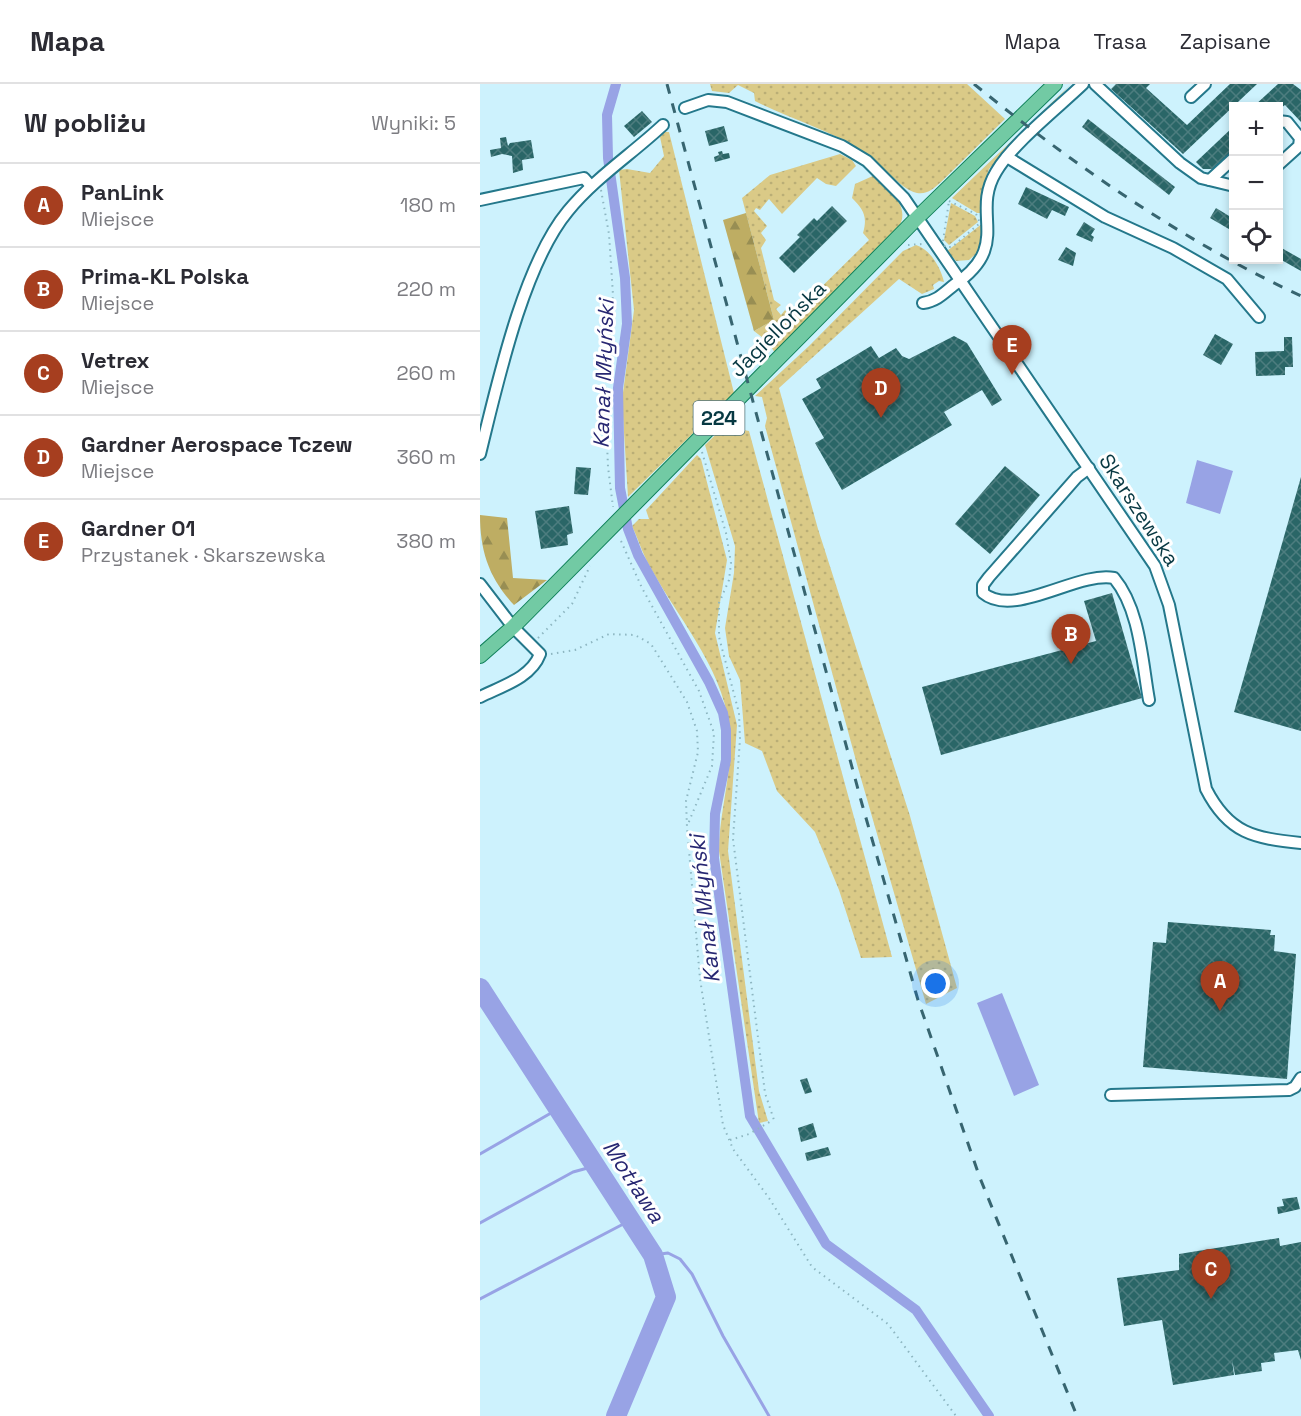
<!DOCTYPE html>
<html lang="pl">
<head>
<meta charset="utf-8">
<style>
	:root { --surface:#fff; --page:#f2f2f3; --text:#2b2b33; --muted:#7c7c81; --line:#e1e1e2; --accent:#a63e1f }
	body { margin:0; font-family:"Space Grotesk",sans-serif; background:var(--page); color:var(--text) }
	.controls { position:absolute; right:18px; top:18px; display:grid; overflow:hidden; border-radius:0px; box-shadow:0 3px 9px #0003 }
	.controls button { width:54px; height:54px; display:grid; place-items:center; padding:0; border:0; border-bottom:2px solid var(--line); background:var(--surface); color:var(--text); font:30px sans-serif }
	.you { position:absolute; left:456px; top:900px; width:21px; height:21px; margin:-15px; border:4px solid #fff; border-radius:50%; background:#1a73e8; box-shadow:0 0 0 9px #1a73e833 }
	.badge { display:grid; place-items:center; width:39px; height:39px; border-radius:50%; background:var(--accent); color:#fff; font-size:20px; font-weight:700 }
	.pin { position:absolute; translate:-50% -50px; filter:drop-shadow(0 2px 3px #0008) }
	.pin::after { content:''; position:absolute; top:32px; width:21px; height:18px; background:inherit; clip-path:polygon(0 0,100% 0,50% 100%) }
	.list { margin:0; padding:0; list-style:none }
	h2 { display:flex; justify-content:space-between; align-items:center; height:78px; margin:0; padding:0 24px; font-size:26px }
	h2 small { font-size:20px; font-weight:400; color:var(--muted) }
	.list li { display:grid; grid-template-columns:39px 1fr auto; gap:18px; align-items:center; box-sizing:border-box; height:84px; padding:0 24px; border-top:2px solid var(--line) }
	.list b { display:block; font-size:22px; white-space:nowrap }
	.list p { margin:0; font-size:20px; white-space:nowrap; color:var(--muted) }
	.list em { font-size:20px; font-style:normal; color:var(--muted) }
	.icon { flex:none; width:33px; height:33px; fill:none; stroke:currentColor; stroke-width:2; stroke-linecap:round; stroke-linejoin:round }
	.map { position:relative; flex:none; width:821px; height:1332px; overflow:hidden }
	header { display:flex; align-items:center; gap:36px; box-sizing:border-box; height:84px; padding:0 30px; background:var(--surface); border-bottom:2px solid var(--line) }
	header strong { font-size:28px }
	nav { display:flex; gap:33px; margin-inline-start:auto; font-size:21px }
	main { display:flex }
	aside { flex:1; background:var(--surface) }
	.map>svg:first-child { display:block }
</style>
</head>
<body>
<header>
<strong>Mapa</strong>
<nav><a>Mapa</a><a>Trasa</a><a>Zapisane</a></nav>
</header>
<main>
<aside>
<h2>W pobliżu<small>Wyniki: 5</small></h2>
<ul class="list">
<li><span class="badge">A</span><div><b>PanLink</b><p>Miejsce</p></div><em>180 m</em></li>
<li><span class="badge">B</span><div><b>Prima-KL Polska</b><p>Miejsce</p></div><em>220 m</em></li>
<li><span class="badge">C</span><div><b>Vetrex</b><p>Miejsce</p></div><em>260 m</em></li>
<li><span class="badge">D</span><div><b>Gardner Aerospace Tczew</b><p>Miejsce</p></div><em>360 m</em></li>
<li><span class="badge">E</span><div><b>Gardner 01</b><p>Przystanek · Skarszewska</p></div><em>380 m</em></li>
</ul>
</aside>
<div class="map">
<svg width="821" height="1332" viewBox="0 0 821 1332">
	<defs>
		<pattern id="grass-dots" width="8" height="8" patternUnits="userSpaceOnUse" patternTransform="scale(1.5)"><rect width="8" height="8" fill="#daca87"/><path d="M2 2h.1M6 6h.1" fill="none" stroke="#baae76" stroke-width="1.8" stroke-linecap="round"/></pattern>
		<pattern id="forest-firs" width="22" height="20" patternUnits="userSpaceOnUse" patternTransform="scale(1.5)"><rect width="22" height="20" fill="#bead63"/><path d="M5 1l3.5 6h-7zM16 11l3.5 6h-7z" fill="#988e53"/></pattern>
		<pattern id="building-cross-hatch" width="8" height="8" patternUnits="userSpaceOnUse" patternTransform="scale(1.5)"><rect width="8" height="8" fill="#2a6667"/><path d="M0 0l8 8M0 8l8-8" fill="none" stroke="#4d7d7f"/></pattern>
	</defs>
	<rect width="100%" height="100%" fill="#cdf2fd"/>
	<g fill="url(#grass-dots)">
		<path d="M 230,0 L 487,0 L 525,35 L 461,98 C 454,104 447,111 437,109 C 419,105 400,77 383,67 C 350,46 310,35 275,17 L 274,9 L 258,1 L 249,9 L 232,7 Z"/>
		<polygon points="590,1 509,85 501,110 501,129 497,129 472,114"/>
		<polygon points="185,48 189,48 254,309 148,413 142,316 154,226 139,86 147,85 170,89 184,72 180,53"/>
		<path d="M 360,70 L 372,76 L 376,82 L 356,102 L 346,100 L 337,94 L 302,130 L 289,115 L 280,126 L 276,124 L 274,127 L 287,142 L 281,149 L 286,156 L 281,164 L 294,216 L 301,221 L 296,225 L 301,231 L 305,226 L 311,233 L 389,156 L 383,149 C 388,132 383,125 372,114 L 375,100 L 395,91 C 408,105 431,121 419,143 L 295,269 L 288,258 L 274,247 L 294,236 L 262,114 L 290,91 Z"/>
		<polygon points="471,119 495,132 498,138 469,161 464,156"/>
		<polygon points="503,139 499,167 489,176 476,177 467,167"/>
		<path d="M 436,161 C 450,165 461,184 464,198 L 459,197 L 453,201 L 454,205 L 442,210 L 419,195 L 299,304 L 338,445 L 430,732 L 477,904 L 446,920 L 378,684 L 285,342 L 287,334 L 282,313 L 275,312 L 329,262 L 423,167 Z"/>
		<polygon points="258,329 264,346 269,347 412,873 381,874 359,806 335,748 297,707 282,667 265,659 260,596 249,572 245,544 254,489 255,462 225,361"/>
		<path d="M 217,371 L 221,375 L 247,476 L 235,549 L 257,641 L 248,767 L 279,1007 L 288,1037 L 279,1039 L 239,767 C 239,729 252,691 250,653 C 248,591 202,540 173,488 C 164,474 159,457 152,442 L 159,435 L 169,435 L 166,426 Z"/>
	</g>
	<g fill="url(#forest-firs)">
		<polygon points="266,129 294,236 274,247 243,136"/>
		<path d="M 0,431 L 27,434 L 33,494 L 67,496 L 34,521 C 9,494 0,467 0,431 Z"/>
	</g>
	<g fill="#98a3e5">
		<polygon points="717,376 753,387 740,430 706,419"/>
		<polygon points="522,909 559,1001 534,1012 497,919"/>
	</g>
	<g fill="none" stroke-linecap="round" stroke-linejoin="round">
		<g stroke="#98a3e5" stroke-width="3">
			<polyline points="0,1070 78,1025"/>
			<polyline points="0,1139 93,1088 115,1082"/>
			<polyline points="173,1171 188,1169 200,1175 212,1190 243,1252 289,1332"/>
			<polyline points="0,1215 151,1136"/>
		</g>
		<polyline stroke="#98a3e5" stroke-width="10" points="136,0 127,31 128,74 145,194 147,240 138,304 140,404 148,445 158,471 229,598 243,629 246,646 246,676 235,730 234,774 270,1032 346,1160 436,1226 509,1332"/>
		<polyline stroke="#98a3e5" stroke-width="20" points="0,904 173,1171 186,1213 136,1332"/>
	</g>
	<g fill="url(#building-cross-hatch)">
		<polygon points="636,0 670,0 666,4 707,41 750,0 777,0 703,70 631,5"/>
		<polygon points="798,0 813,0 821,6 821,38 805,21 798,26 798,22 774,22"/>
		<polygon points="162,27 172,38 154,53 144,42"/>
		<polygon points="608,35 695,103 689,111 602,43"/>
		<polygon points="244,42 248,57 229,62 225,47"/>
		<polygon points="754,42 754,65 734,85 723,85 716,78"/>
		<polygon points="26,53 28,62 30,59 51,56 54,74 42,76 43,86 33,89 32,72 22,70 11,73 10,66 21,64 20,54"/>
		<polygon points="242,67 243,70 249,69 250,74 235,78 234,73 239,71 238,68"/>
		<polygon points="546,103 589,123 585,132 572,126 567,135 538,120"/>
		<polygon points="352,122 367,137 314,189 299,174 320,153 317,151 334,134 337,137"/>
		<polygon points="736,124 754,135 754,148 730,134"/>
		<polygon points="604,138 615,145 611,151 614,153 612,158 596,151"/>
		<polygon points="798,162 821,175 821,187 798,174"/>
		<polygon points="586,163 596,169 593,182 578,176"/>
		<polygon points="735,250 753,260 741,281 723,271"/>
		<polygon points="474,252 487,259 522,316 512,322 502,306 464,328 472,341 362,406 335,359 344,354 322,315 341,304 336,295 391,262 399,274 416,264 422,272 429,275"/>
		<polygon points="804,253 812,253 813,283 805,283 805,291 776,292 775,268 804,267"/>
		<polygon points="525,382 560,411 510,470 475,440"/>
		<polygon points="96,383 111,384 108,411 94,410"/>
		<polygon points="821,393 821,647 754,628"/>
		<polygon points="89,422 93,449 87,451 88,461 61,465 55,427"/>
		<polygon points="632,509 662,614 461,671 442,603 616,557 604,517"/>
		<polygon points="688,838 791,846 790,851 795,851 794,867 816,870 807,995 663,983 673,858 686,859"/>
		<polygon points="327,994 332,1008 325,1010 320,996"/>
		<polygon points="333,1039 337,1053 321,1058 318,1044"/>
		<polygon points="348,1063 351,1071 327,1077 325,1069"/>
		<polygon points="817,1113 820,1125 798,1130 797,1123 804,1122 802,1115"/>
		<polygon points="799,1154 800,1162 821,1158 821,1276 818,1266 794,1269 795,1277 781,1279 782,1287 755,1291 752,1276 754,1291 693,1301 682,1236 644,1242 637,1194 699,1186 699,1170"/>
	</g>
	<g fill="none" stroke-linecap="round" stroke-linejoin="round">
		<defs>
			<g id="minor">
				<polyline points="615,0 700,79 721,94 754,102"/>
				<polyline points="711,13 725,0"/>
				<path d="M 205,24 L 228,16 L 247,18 L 362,62 L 387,77 L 424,114 L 675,482 L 689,521 L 726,705 C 749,750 774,754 821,759"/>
				<polyline points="798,37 807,38 820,54 819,62 798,81"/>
				<polyline points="527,73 625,133 693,164 747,195 779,233"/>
				<polyline points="730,96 754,74"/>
				<polyline points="0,116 104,94 111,102"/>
				<path d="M 443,219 C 457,217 464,209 474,201 C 533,161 490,131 516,88 C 533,59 578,24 603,0"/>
				<path d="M 0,370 C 17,301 43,181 88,127 C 115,94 152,70 183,41"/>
				<path d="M 609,384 L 597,393 L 509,493 L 503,501 L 503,509 C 534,535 597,487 634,494 C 660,525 662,577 669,616"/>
				<path d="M 0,500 L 33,543 L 60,570 C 51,594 22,602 0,613"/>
				<polyline points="631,1011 809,1006 815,1003 821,994"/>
			</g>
			<polyline id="major" points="0,572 33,543 437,134 575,0"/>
		</defs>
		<use href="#minor" stroke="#24788b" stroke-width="14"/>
		<use href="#major" stroke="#0f805a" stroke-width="16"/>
		<g stroke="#8db6c1" stroke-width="2" stroke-dasharray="1.5 4.5" stroke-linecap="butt">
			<polyline points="121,106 129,150 133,211 125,311 128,383 133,423"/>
			<polygon points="469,117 496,130 500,139 472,163 465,163 463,157"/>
			<polyline points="428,161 443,160"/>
			<polyline points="222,368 246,449 251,479 249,496 239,519 239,553 259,629 260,655 253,755 285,1009 295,1039"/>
			<polyline points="141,457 162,504 219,607 234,649 232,682 208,740"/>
			<polyline points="58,554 92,520 110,482"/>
			<polyline points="71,570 95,566 129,550 155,551 171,560 207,618 217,647 218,668 206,717 207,743 220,895 243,1041 253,1065 289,1114 332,1183 408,1240 476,1332"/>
			<polyline points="250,1056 269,1050 293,1036"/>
		</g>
		<use href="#minor" stroke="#fff" stroke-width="10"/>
		<use href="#major" stroke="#72caa4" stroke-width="14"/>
		<g stroke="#376570" stroke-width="3" stroke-dasharray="10 10" stroke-linecap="butt">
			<polyline points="187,0 382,720 438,916 500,1094 597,1332"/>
			<path d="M 494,0 C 595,82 703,157 821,212"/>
		</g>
	</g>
	<g text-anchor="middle" stroke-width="6" stroke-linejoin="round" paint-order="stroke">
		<rect fill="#fff" stroke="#51747b" stroke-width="1.5" x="213.5" y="317" width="51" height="34" rx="4.5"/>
		<g font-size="20" font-weight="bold" fill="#073842">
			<text x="239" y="341">224</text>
		</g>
		<g font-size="21" fill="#073842" stroke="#fff">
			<text transform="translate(298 245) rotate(-45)" y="7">Jagiellońska</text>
			<text transform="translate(659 426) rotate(57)" y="7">Skarszewska</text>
		</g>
		<g font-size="22" font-style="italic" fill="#272772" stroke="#fff">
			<text transform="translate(123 290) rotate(-88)" y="8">Kanał Młyński</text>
			<text transform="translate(224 825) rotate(-96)" y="8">Kanał Młyński</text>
			<text transform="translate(154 1097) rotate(57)" y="8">Motława</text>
		</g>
	</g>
</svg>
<div class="controls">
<button>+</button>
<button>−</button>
<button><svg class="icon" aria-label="locate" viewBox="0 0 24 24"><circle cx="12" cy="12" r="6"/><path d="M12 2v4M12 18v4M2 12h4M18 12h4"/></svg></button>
</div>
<div class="you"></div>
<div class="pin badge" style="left:740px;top:927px">A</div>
<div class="pin badge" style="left:591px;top:580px">B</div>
<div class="pin badge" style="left:731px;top:1215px">C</div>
<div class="pin badge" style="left:401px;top:334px">D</div>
<div class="pin badge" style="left:532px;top:291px">E</div>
</div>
</main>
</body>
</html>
